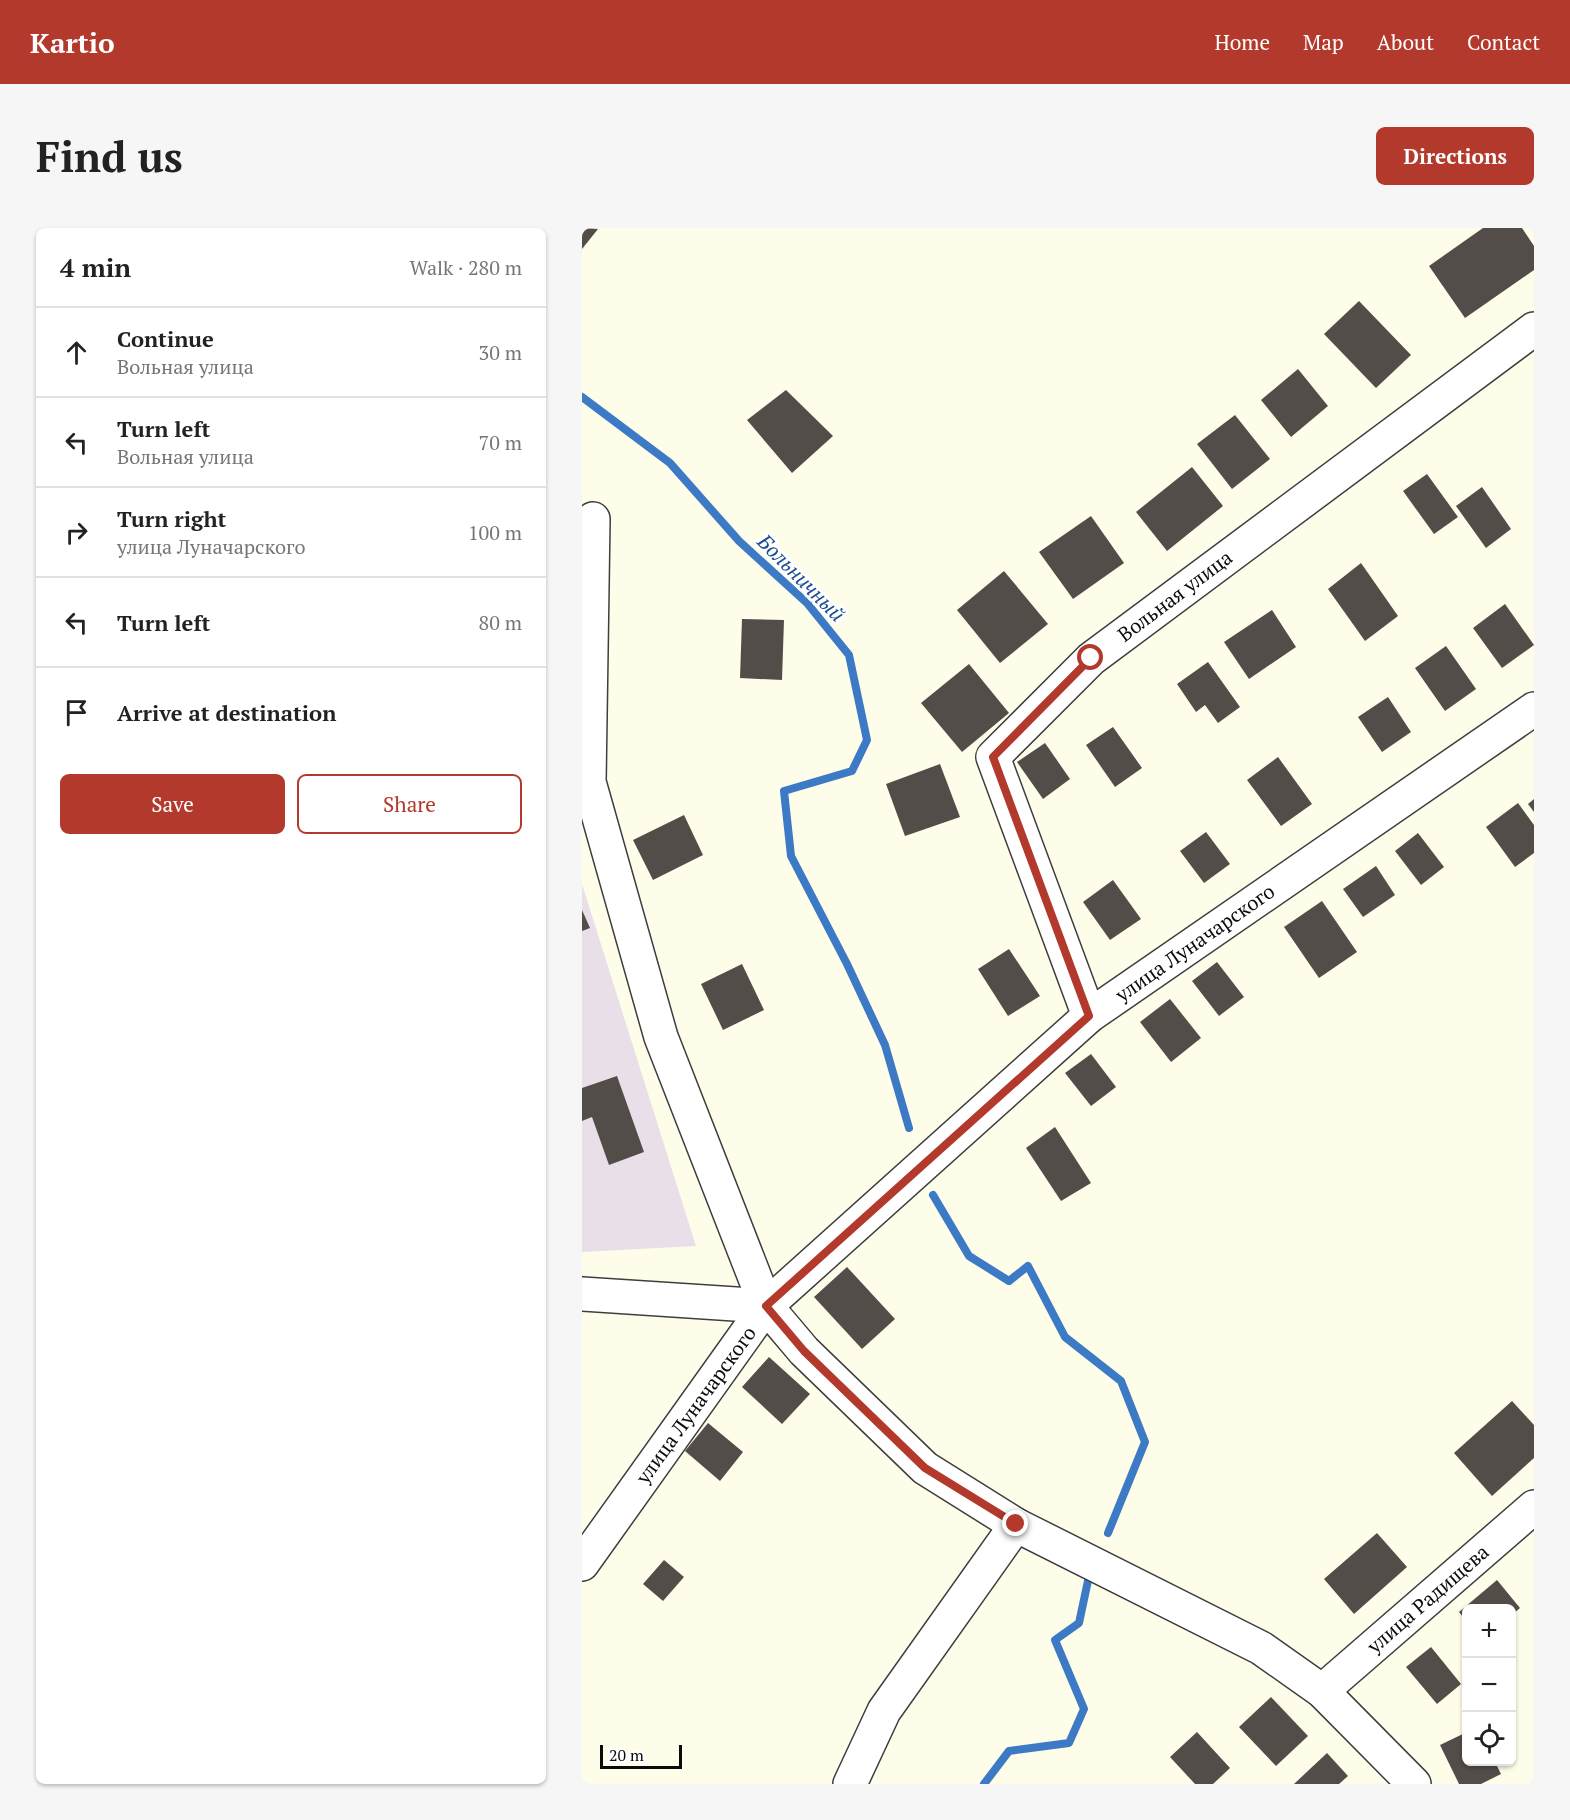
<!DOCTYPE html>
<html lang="en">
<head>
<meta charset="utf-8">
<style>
	:root { --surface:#fff; --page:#f6f6f6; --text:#222; --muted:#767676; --line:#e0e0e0; --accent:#b2392b }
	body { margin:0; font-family:"PT Serif",serif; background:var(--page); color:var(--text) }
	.controls { position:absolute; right:18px; bottom:18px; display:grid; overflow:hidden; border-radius:9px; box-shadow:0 2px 4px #0004 }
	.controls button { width:54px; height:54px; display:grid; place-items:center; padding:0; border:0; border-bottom:2px solid var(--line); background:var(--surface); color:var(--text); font:30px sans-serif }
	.scale { position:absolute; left:18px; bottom:15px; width:82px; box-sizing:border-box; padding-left:6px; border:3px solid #0b0b0b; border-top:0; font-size:16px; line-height:21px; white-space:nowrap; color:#0b0b0b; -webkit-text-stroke:4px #fff; paint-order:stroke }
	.stop { position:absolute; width:18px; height:18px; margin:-14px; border:4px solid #b2392b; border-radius:50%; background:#fff }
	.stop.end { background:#b2392b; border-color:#fff; box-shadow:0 2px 6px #0008 }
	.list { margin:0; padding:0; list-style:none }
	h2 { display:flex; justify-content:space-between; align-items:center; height:78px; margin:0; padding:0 24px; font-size:26px }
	h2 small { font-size:20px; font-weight:400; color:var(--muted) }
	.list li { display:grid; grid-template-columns:39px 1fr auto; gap:18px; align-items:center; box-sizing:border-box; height:90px; padding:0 24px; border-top:2px solid var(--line) }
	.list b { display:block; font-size:22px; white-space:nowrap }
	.list p { margin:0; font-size:20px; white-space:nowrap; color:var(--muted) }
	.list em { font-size:20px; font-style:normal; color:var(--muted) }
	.actions { display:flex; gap:12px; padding:18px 24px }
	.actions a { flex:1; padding:14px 0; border:2px solid var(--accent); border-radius:9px; text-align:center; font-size:21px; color:var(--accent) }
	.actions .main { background:var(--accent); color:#fff }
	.icon { flex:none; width:33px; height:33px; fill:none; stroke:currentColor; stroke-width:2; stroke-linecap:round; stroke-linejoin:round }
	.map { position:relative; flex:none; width:952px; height:1556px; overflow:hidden; border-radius:9px }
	header { display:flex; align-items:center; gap:36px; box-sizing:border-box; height:84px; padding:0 30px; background:var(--accent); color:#fff }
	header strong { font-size:28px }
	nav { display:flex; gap:33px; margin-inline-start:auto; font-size:21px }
	.intro { display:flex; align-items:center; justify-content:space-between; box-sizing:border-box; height:144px; padding:0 36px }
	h1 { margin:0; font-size:42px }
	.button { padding:15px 27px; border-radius:9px; background:var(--accent); color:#fff; font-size:21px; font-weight:700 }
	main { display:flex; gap:36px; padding:0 36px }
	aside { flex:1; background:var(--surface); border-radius:9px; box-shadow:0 2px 4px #0004 }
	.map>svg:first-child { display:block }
</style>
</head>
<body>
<header>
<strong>Kartio</strong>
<nav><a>Home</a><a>Map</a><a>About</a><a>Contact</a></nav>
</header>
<div class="intro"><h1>Find us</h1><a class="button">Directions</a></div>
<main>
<aside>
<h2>4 min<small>Walk · 280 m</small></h2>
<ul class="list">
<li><svg class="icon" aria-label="ahead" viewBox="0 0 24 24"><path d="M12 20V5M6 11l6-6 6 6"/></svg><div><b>Continue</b><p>Вольная улица</p></div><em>30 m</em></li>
<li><svg class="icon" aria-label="left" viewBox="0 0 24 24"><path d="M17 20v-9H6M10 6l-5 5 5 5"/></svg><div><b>Turn left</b><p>Вольная улица</p></div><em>70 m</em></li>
<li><svg class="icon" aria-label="right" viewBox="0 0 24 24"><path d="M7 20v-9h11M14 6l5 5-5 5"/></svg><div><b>Turn right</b><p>улица Луначарского</p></div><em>100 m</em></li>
<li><svg class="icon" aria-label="left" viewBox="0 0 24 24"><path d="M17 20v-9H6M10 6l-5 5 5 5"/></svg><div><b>Turn left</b></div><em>80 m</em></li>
<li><svg class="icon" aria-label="arrive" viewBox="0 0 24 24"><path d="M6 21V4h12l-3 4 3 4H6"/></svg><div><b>Arrive at destination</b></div></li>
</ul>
<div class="actions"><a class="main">Save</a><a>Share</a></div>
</aside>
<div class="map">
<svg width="952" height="1556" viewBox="0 0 952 1556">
	<rect width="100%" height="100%" fill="#fefde9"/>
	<polygon fill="#e9dfe9" points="0,656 114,1018 0,1024"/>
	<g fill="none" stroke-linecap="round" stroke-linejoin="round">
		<g stroke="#3c7ac5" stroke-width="8">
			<polyline points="0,169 88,235 157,313 225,375 267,427 285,512 270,543 202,563 209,628 265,736 303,817 327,900"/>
			<polyline points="351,967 387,1028 427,1053 446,1038 483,1109 539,1153 563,1214 526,1305"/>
			<polyline points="402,1556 427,1523 487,1515 502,1481 473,1412 497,1395 507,1348"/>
		</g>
	</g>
	<g fill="#524d48">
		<polygon points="0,0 16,1 0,21"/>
		<polygon points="901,0 940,0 952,18 952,42 883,90 847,38"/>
		<polygon points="777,73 829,127 794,160 742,106"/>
		<polygon points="716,141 746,178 709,209 679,172"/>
		<polygon points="204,162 251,208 210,245 165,192"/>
		<polygon points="653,187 688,231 650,261 615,216"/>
		<polygon points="610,239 641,278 585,323 554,284"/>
		<polygon points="845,246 876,289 852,306 821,263"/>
		<polygon points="900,259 929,301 904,320 874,278"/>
		<polygon points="509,288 542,335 491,371 457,324"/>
		<polygon points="779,335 816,388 783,413 746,361"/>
		<polygon points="422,343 466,396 418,435 375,382"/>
		<polygon points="923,376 952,417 920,440 891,400"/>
		<polygon points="690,382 714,419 667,451 642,414"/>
		<polygon points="160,391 202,392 200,452 158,450"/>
		<polygon points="864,418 894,461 863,483 833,440"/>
		<polygon points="626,434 658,479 636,495 623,477 614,484 595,456"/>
		<polygon points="387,436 427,485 380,524 339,475"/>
		<polygon points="806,469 829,504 800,524 776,489"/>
		<polygon points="531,499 560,540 533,559 504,517"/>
		<polygon points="463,515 488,551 461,571 435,534"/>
		<polygon points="696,529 730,576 699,598 665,552"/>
		<polygon points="358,536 378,589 323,608 304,556"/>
		<polygon points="952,571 952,584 946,576"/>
		<polygon points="936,575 952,597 952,625 933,639 904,599"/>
		<polygon points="102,587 121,627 71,652 51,612"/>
		<polygon points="624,604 648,636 622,655 598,623"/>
		<polygon points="836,605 862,639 839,657 813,623"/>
		<polygon points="794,638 813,667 781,689 761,661"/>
		<polygon points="531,652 559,691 528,712 501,674"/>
		<polygon points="740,673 775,724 737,750 702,699"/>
		<polygon points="0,682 8,700 0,703"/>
		<polygon points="427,721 458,768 426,788 396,741"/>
		<polygon points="635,734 662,769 637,788 610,753"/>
		<polygon points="160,736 182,782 141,802 119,756"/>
		<polygon points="588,771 619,810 589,834 558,794"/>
		<polygon points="509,826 534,859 509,878 483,845"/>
		<polygon points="35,848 62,924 27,937 10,889 0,893 0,860"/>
		<polygon points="473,899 509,955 479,973 444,920"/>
		<polygon points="265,1039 313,1091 280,1121 232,1069"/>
		<polygon points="187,1129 228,1166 200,1196 160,1159"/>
		<polygon points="930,1173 952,1197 952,1230 910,1268 872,1225"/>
		<polygon points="126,1195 161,1224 138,1253 103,1223"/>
		<polygon points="795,1305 825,1339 772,1386 742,1351"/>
		<polygon points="82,1332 102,1349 81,1373 61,1356"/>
		<polygon points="915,1352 938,1380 930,1387 930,1380 885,1380 885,1394 877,1384"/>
		<polygon points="849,1419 879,1456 855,1476 824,1439"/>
		<polygon points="689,1469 726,1508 694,1538 657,1499"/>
		<polygon points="615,1504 648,1540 631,1556 613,1556 588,1529"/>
		<polygon points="885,1504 885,1534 913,1534 919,1546 899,1556 877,1556 858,1517"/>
		<polygon points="745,1525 766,1548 757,1556 712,1556"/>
	</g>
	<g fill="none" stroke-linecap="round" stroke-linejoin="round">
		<defs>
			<g id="minor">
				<polyline points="11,291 7,554 79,809 184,1078 222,1123 343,1240 434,1297 679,1420 740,1463 832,1556"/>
				<polyline points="507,788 411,529 509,431 952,101"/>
				<polyline points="0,1066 184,1078"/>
				<polyline points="0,1336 184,1078 507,788 952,481"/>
				<polyline points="740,1463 952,1279"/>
				<polyline points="268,1556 302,1483 434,1297"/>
			</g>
		</defs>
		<use href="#minor" stroke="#3e3e3e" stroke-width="36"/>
		<use href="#minor" stroke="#fff" stroke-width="33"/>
	</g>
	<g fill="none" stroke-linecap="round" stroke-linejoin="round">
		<polyline stroke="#b2392b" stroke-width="8" points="434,1296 343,1240 222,1123 184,1078 507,788 411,529 509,430"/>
	</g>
	<g text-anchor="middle" stroke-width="6" stroke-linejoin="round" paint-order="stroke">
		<g font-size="20" fill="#0b0b0b" stroke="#fff">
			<text transform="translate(593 368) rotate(-37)" y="7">Вольная улица</text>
			<text transform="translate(613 715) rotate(-35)" y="7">улица Луначарского</text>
			<text transform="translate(114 1177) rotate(-54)" y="7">улица Луначарского</text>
			<text transform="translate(846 1371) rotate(-41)" y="7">улица Радищева</text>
		</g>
		<g font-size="21" font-style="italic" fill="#1c4e94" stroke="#fff">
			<text transform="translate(219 350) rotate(45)" y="7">Больничный</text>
		</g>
	</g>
</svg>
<div class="controls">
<button>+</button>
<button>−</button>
<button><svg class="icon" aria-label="locate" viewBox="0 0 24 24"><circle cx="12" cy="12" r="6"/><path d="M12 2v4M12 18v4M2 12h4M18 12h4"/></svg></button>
</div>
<div class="scale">20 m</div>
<div class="stop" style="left:509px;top:430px"></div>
<div class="stop end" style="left:434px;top:1296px"></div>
</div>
</main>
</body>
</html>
